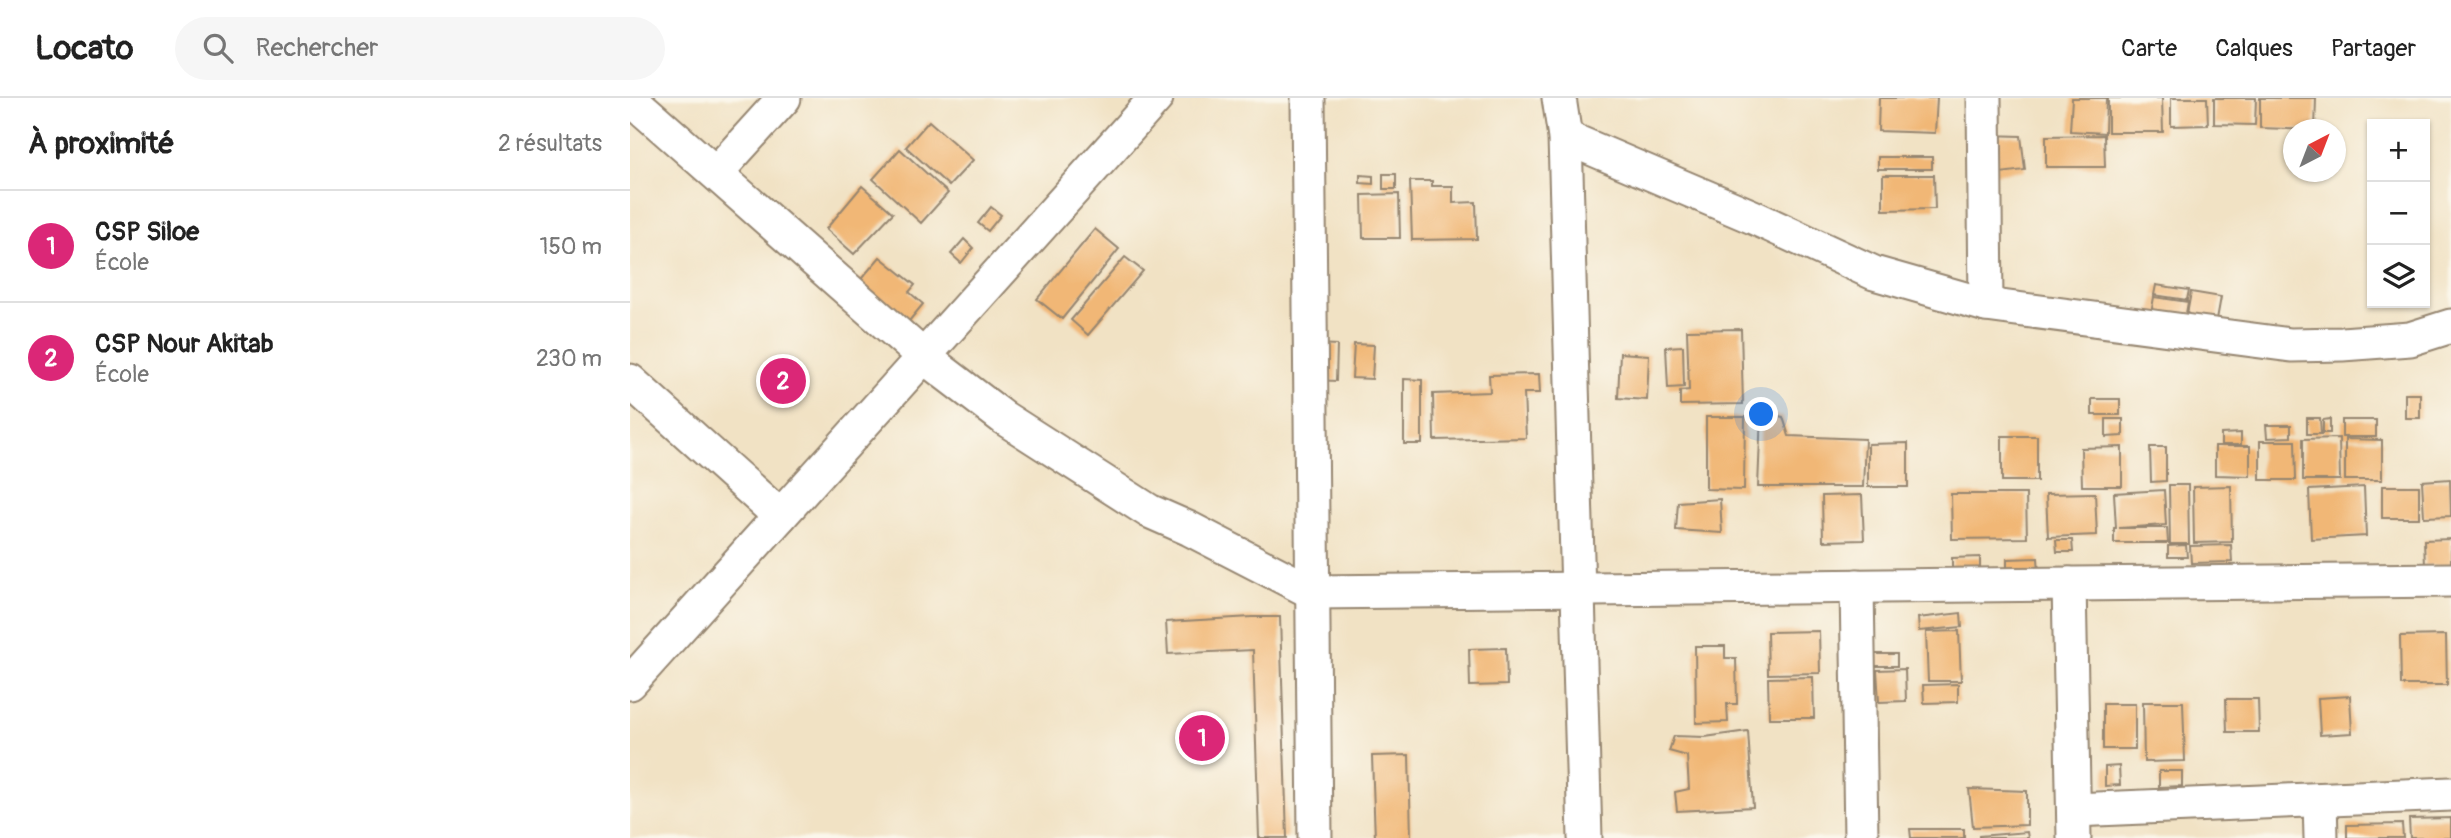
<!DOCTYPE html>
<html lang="fr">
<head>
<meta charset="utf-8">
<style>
	:root { --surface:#fff; --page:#f6f6f6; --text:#222; --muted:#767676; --line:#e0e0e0; --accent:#db2777 }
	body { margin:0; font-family:Pangolin,sans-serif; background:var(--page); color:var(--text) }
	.controls { position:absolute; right:21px; top:21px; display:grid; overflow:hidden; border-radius:0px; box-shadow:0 2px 5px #0004 }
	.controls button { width:63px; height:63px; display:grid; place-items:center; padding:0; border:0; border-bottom:2px solid var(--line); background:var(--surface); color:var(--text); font:35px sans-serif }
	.compass { position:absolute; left:1653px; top:21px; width:63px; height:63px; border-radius:50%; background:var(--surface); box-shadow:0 2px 5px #0004; rotate:42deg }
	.you { position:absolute; left:1132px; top:317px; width:24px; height:24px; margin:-18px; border:5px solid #fff; border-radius:50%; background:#1a73e8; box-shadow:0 0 0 10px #1a73e833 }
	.badge { display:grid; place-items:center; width:46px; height:46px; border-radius:50%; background:var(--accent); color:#fff; font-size:23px; font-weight:700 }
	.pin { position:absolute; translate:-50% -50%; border:4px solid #fff; box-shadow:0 2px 7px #0006 }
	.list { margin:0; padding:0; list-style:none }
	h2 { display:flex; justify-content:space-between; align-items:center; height:91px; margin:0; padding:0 28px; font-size:30px }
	h2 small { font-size:23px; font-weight:400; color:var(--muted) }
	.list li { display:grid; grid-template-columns:46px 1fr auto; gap:21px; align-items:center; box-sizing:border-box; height:112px; padding:0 28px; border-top:2px solid var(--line) }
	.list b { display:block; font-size:26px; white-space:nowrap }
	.list p { margin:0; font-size:23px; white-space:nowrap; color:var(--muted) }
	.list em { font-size:23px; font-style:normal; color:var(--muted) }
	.icon { flex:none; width:38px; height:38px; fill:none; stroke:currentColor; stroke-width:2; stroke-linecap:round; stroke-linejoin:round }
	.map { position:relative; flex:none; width:1821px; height:740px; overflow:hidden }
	header { display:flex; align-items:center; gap:42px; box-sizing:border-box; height:98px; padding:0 35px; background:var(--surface); border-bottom:2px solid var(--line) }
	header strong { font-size:33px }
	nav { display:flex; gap:38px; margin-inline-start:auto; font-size:24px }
	.search { width:490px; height:63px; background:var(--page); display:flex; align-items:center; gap:18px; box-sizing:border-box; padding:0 24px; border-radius:38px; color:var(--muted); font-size:26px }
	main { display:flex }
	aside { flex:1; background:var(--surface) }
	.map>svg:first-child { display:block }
</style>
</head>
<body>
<header>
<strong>Locato</strong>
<div class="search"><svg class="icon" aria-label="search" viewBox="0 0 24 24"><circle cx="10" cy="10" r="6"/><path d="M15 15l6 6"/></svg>Rechercher</div>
<nav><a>Carte</a><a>Calques</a><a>Partager</a></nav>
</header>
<main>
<aside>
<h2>À proximité<small>2 résultats</small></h2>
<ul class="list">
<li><span class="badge">1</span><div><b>CSP Siloe</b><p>École</p></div><em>150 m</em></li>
<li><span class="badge">2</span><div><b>CSP Nour Akitab</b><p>École</p></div><em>230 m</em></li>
</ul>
</aside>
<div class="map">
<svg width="1821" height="740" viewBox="0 0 1821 740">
	<rect width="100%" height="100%" fill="#fbf7ec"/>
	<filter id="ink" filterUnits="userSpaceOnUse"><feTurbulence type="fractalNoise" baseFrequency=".0143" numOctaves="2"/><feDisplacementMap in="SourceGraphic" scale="14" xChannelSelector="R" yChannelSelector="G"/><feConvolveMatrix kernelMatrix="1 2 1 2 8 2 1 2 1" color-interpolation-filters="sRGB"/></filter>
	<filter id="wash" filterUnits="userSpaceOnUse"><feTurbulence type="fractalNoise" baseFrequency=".00686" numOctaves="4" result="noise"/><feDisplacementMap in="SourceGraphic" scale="28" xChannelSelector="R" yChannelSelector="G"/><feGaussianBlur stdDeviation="1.57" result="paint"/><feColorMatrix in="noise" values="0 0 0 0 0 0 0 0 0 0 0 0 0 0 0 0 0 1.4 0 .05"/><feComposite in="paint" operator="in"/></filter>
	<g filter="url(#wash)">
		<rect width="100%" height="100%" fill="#f1e2c4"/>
		<g id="blocks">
			<g fill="#f1b776">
				<polygon points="1249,0 1307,0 1305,35 1248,33"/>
				<polygon points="1442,0 1476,0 1475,35 1440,33"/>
				<polygon points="1478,0 1532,0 1533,34 1478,34"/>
				<polygon points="1541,0 1577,0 1578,27 1541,28"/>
				<polygon points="1584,0 1626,0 1625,27 1584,26"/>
				<polygon points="1630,0 1686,0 1685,32 1630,30"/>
				<polygon points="299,23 343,62 319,88 276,49"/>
				<polygon points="1359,37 1391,38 1395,72 1363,76"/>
				<polygon points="1474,37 1475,69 1416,69 1416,38"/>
				<polygon points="270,51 318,95 291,125 243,81"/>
				<rect x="1248" y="59" width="54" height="12"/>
				<rect x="753" y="76" width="13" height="15"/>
				<polygon points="730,77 743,78 743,86 730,85"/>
				<polygon points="1253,77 1304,77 1305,111 1253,112"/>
				<polygon points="780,83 802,83 802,88 823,88 823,105 846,104 847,141 782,142"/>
				<polygon points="232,88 263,115 224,156 196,131"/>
				<polygon points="769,96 770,140 733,140 732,97"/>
				<polygon points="361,109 371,117 358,133 348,125"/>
				<polygon points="465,131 489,151 432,221 407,201"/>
				<polygon points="334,141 343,150 331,165 321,156"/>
				<polygon points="250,159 285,187 279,194 293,206 275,228 226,187"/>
				<polygon points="495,159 513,173 458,237 441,222"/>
				<polygon points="1526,187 1559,192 1557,202 1524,197"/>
				<polygon points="1561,194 1591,199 1586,227 1556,222"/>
				<polygon points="1524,199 1558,204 1555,221 1521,216"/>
				<polygon points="1111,231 1113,306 1050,307 1050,293 1059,292 1057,232"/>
				<polygon points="687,246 707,247 706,283 686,282"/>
				<polygon points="724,246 744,247 742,281 722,280"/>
				<polygon points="1053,248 1054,289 1038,290 1036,249"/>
				<polygon points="990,255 1019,257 1017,302 988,300"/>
				<polygon points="909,276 910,295 894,295 896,340 804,342 803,296 860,294 859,277"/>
				<polygon points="774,281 792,282 792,346 774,346"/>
				<rect x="1775" y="296" width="15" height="24"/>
				<rect x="1462" y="301" width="28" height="16"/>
				<polygon points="1131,315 1153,319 1159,338 1235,341 1233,389 1128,389"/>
				<polygon points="1076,319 1115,319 1114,392 1076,391"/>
				<polygon points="1677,320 1690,320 1691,336 1677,336"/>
				<polygon points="1476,321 1493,321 1493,338 1476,339"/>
				<polygon points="1700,321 1700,335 1693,335 1693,322"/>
				<rect x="1712" y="322" width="34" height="17"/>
				<polygon points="1636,327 1661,327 1661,339 1637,340"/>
				<polygon points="1611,335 1611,347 1591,347 1591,336"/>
				<rect x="1372" y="338" width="35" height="45"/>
				<polygon points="1709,340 1710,382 1673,382 1673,341"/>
				<polygon points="1715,341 1752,342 1752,382 1715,382"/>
				<polygon points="1630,343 1665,343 1666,382 1630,382"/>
				<polygon points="1278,345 1278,389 1238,389 1238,346"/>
				<polygon points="1585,348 1620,348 1620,378 1585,377"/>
				<polygon points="1492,349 1492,388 1452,388 1451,350"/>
				<polygon points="1520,349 1536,349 1536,383 1521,384"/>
				<polygon points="1820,381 1821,418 1794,419 1792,383"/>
				<polygon points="1539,387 1558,387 1559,446 1540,446"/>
				<polygon points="1601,388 1602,444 1564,445 1563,389"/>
				<rect x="1752" y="388" width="37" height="32"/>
				<polygon points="1734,389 1736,438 1681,441 1679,392"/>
				<polygon points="1534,392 1536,427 1489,430 1537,430 1538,445 1484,445 1484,430 1486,430 1484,395"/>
				<polygon points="1465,395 1467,437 1418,439 1416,396"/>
				<polygon points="1321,396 1396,396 1397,440 1322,441"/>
				<polygon points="1232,397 1234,442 1193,443 1192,398"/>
				<polygon points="1090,401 1092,435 1046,432 1048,404"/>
				<polygon points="1821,441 1821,467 1795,468 1794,442"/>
				<polygon points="1426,442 1442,442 1443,454 1427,454"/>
				<polygon points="1556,447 1557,459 1538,459 1538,448"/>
				<polygon points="1601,447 1602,464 1561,465 1560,448"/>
				<polygon points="1350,459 1350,477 1322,476 1322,460"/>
				<polygon points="1408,460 1409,476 1377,477 1377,461"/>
				<polygon points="1331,515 1332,529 1289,533 1288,520"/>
				<polygon points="622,519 650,519 657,740 629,740 623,552 538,556 536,524"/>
				<polygon points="1189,533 1190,575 1138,576 1137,534"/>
				<polygon points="1329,533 1331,583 1298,583 1296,534"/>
				<polygon points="1816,537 1817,587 1771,587 1770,538"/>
				<polygon points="1065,548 1095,548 1095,560 1106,560 1107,606 1097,606 1098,624 1066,625"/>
				<polygon points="876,550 877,587 840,588 839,551"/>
				<rect x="1244" y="556" width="23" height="12"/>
				<polygon points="1275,571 1276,603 1249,604 1247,572"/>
				<polygon points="1183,579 1184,620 1139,620 1138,580"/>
				<polygon points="1328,586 1328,604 1294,605 1293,587"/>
				<polygon points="1720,598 1722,635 1690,637 1688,600"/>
				<polygon points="1596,601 1628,601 1629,634 1597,634"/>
				<polygon points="1513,604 1553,604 1555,663 1514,664"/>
				<rect x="1473" y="606" width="32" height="45"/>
				<polygon points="1118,633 1123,709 1047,713 1045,694 1059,691 1057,658 1039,653 1044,638 1075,639"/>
				<polygon points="779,657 781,740 745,740 742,658"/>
				<polygon points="1489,668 1490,687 1475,688 1475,669"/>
				<polygon points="1529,673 1552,673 1552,688 1529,689"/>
				<polygon points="1339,691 1397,693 1397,727 1343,729"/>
				<polygon points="1821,720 1821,740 1780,740 1779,721"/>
				<polygon points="1772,726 1773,740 1717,740 1717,727"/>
				<polygon points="1280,731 1334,731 1334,740 1281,740"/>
				<polygon points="1397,734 1398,740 1349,740 1349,738"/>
			</g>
		</g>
	</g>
	<g filter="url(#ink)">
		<use href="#blocks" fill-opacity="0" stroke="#968671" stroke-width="2"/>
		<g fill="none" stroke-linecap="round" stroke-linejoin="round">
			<defs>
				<g id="street">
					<polyline points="0,0 294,259 374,320 519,413 560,431 682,494 1821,482"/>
					<polyline points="678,0 685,740"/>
					<polyline points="929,0 935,39 955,740"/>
					<polyline points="1354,0 1356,207"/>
					<polyline points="935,39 1123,119 1244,175 1356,207 1661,247 1712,246 1780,241 1821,228"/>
					<polyline points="86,75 154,0"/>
					<polyline points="0,283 150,418"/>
					<polyline points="1439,486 1444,740"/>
					<polyline points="1227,488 1231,740"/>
					<polyline points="0,585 526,0"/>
					<polyline points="1690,702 1691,740"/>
					<polyline points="1444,712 1821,696"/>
				</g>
			</defs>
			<use href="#street" stroke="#968671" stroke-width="37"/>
			<use href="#street" stroke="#fff" stroke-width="33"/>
		</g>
	</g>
</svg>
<div class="controls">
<button>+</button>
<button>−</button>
<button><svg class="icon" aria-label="layers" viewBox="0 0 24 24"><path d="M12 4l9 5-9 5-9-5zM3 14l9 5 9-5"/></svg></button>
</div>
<svg class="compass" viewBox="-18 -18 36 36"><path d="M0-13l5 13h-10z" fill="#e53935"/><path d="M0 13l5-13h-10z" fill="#767676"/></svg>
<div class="you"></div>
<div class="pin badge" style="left:572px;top:640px">1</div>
<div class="pin badge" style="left:153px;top:283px">2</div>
</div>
</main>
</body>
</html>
